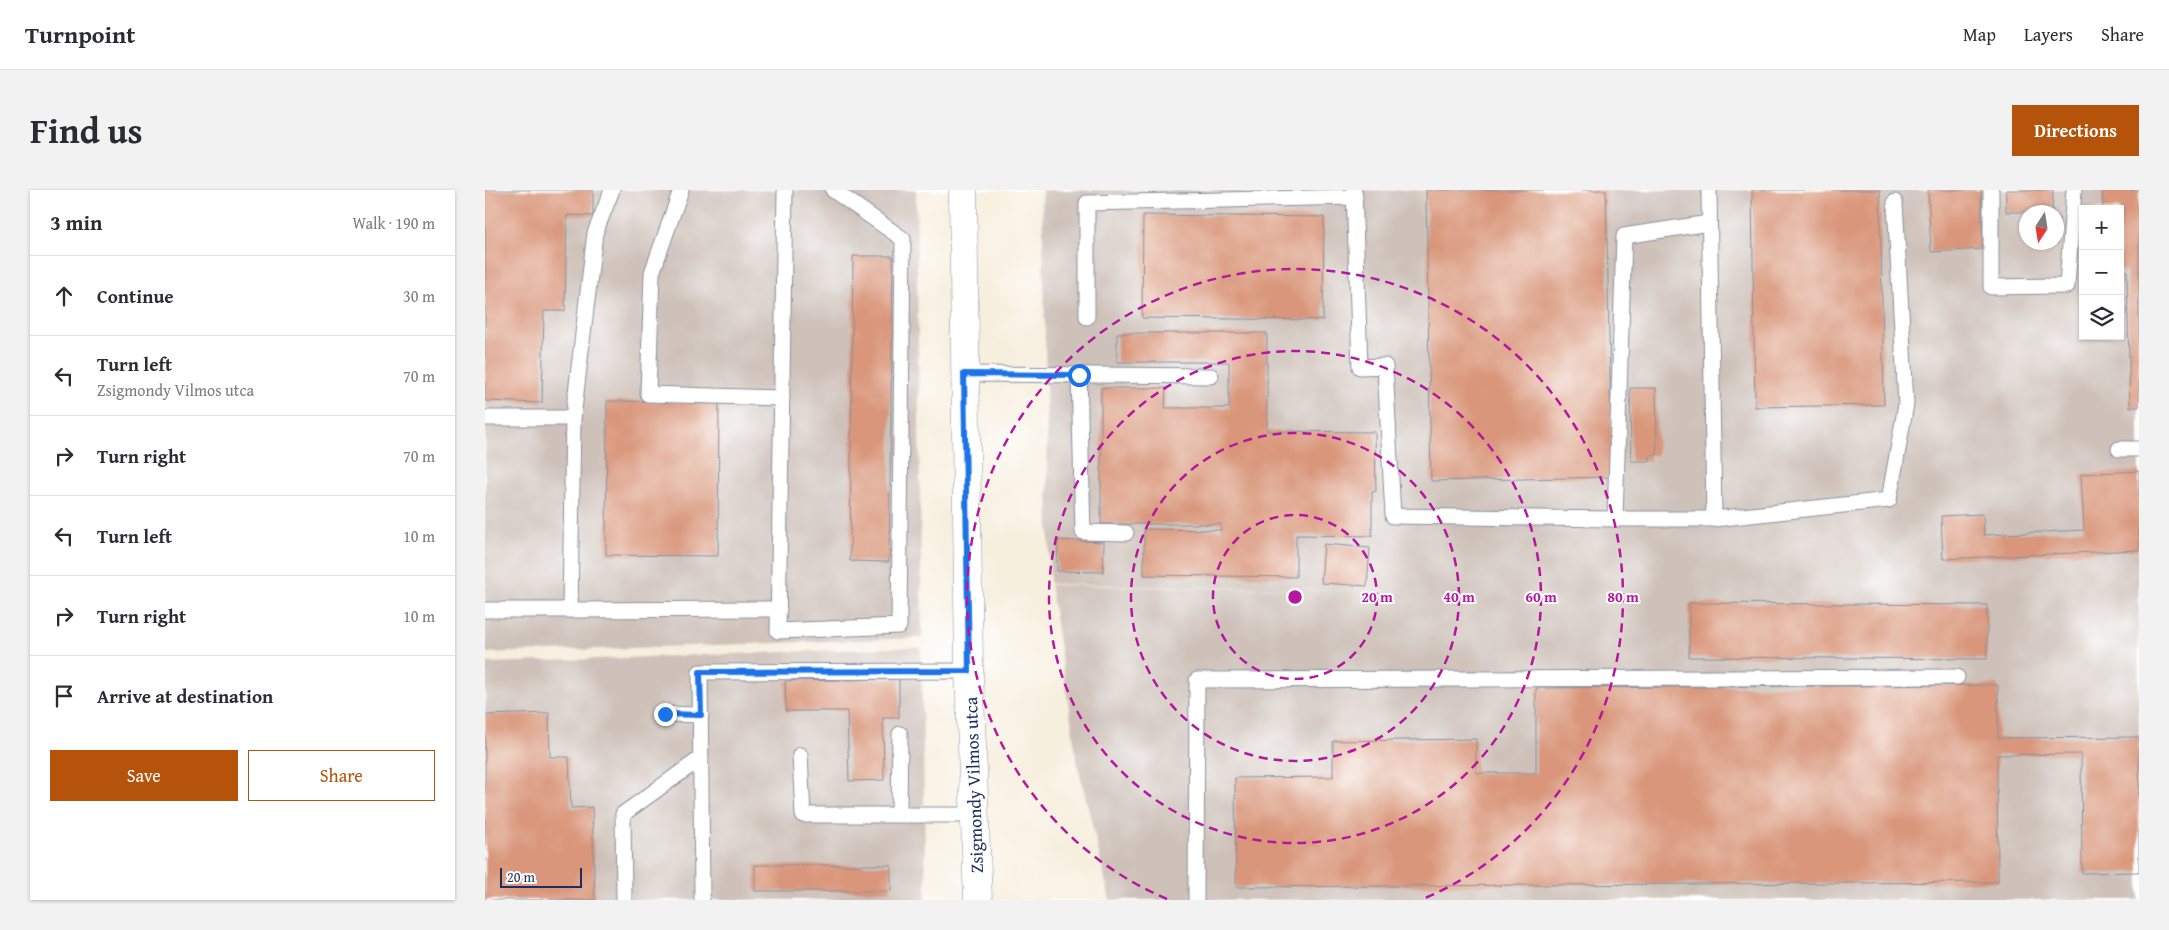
<!DOCTYPE html>
<html lang="en">
<head>
<meta charset="utf-8">
<style>
	:root { --surface:#fff; --page:#f2f2f3; --text:#2b2b33; --muted:#7c7c81; --line:#e1e1e2; --accent:#b45309 }
	body { margin:0; font-family:"Gentium Book Plus",serif; background:var(--page); color:var(--text) }
	.controls { position:absolute; right:15px; top:15px; display:grid; overflow:hidden; border-radius:0px; box-shadow:0 1px 4px #0004 }
	.controls button { width:45px; height:45px; display:grid; place-items:center; padding:0; border:0; border-bottom:1px solid var(--line); background:var(--surface); color:var(--text); font:25px sans-serif }
	.compass { position:absolute; left:1534px; top:15px; width:45px; height:45px; border-radius:50%; background:var(--surface); box-shadow:0 1px 4px #0004; rotate:192deg }
	.scale { position:absolute; left:15px; bottom:12px; width:82px; box-sizing:border-box; padding-left:5px; border:2px solid #1b2f5e; border-top:0; font-size:14px; line-height:18px; white-space:nowrap; color:#1b2f5e; -webkit-text-stroke:4px #fff; paint-order:stroke }
	.stop { position:absolute; width:15px; height:15px; margin:-11px; border:4px solid #1a73e8; border-radius:50%; background:#fff }
	.stop.end { background:#1a73e8; border-color:#fff; box-shadow:0 1px 5px #0008 }
	.list { margin:0; padding:0; list-style:none }
	h2 { display:flex; justify-content:space-between; align-items:center; height:65px; margin:0; padding:0 20px; font-size:21px }
	h2 small { font-size:16px; font-weight:400; color:var(--muted) }
	.list li { display:grid; grid-template-columns:32px 1fr auto; gap:15px; align-items:center; box-sizing:border-box; height:80px; padding:0 20px; border-top:1px solid var(--line) }
	.list b { display:block; font-size:19px; white-space:nowrap }
	.list p { margin:0; font-size:16px; white-space:nowrap; color:var(--muted) }
	.list em { font-size:16px; font-style:normal; color:var(--muted) }
	.actions { display:flex; gap:10px; padding:15px 20px }
	.actions a { flex:1; padding:11px 0; border:1px solid var(--accent); border-radius:0px; text-align:center; font-size:18px; color:var(--accent) }
	.actions .main { background:var(--accent); color:#fff }
	.icon { flex:none; width:28px; height:28px; fill:none; stroke:currentColor; stroke-width:2; stroke-linecap:round; stroke-linejoin:round }
	.map { position:relative; flex:none; width:1654px; height:710px; overflow:hidden; border-radius:0px }
	header { display:flex; align-items:center; gap:30px; box-sizing:border-box; height:70px; padding:0 25px; background:var(--surface); border-bottom:1px solid var(--line) }
	header strong { font-size:24px }
	nav { display:flex; gap:28px; margin-inline-start:auto; font-size:18px }
	.intro { display:flex; align-items:center; justify-content:space-between; box-sizing:border-box; height:120px; padding:0 30px }
	h1 { margin:0; font-size:35px }
	.button { padding:12px 22px; border-radius:0px; background:var(--accent); color:#fff; font-size:18px; font-weight:700 }
	main { display:flex; gap:30px; padding:0 30px }
	aside { flex:1; background:var(--surface); border-radius:0px; box-shadow:0 1px 4px #0004 }
	.map>svg:first-child { display:block }
</style>
</head>
<body>
<header>
<strong>Turnpoint</strong>
<nav><a>Map</a><a>Layers</a><a>Share</a></nav>
</header>
<div class="intro"><h1>Find us</h1><a class="button">Directions</a></div>
<main>
<aside>
<h2>3 min<small>Walk · 190 m</small></h2>
<ul class="list">
<li><svg class="icon" aria-label="ahead" viewBox="0 0 24 24"><path d="M12 20V5M6 11l6-6 6 6"/></svg><div><b>Continue</b></div><em>30 m</em></li>
<li><svg class="icon" aria-label="left" viewBox="0 0 24 24"><path d="M17 20v-9H6M10 6l-5 5 5 5"/></svg><div><b>Turn left</b><p>Zsigmondy Vilmos utca</p></div><em>70 m</em></li>
<li><svg class="icon" aria-label="right" viewBox="0 0 24 24"><path d="M7 20v-9h11M14 6l5 5-5 5"/></svg><div><b>Turn right</b></div><em>70 m</em></li>
<li><svg class="icon" aria-label="left" viewBox="0 0 24 24"><path d="M17 20v-9H6M10 6l-5 5 5 5"/></svg><div><b>Turn left</b></div><em>10 m</em></li>
<li><svg class="icon" aria-label="right" viewBox="0 0 24 24"><path d="M7 20v-9h11M14 6l5 5-5 5"/></svg><div><b>Turn right</b></div><em>10 m</em></li>
<li><svg class="icon" aria-label="arrive" viewBox="0 0 24 24"><path d="M6 21V4h12l-3 4 3 4H6"/></svg><div><b>Arrive at destination</b></div></li>
</ul>
<div class="actions"><a class="main">Save</a><a>Share</a></div>
</aside>
<div class="map">
<svg width="1654" height="710" viewBox="0 0 1654 710">
	<rect width="100%" height="100%" fill="#fff"/>
	<filter id="ink" filterUnits="userSpaceOnUse"><feTurbulence type="fractalNoise" baseFrequency=".02" numOctaves="2"/><feDisplacementMap in="SourceGraphic" scale="10" xChannelSelector="R" yChannelSelector="G"/><feConvolveMatrix kernelMatrix="1 2 1 2 8 2 1 2 1" color-interpolation-filters="sRGB"/></filter>
	<filter id="wash" filterUnits="userSpaceOnUse"><feTurbulence type="fractalNoise" baseFrequency=".0096" numOctaves="4" result="noise"/><feDisplacementMap in="SourceGraphic" scale="20" xChannelSelector="R" yChannelSelector="G"/><feGaussianBlur stdDeviation="1.12" result="paint"/><feColorMatrix in="noise" values="0 0 0 0 0 0 0 0 0 0 0 0 0 0 0 0 0 1.4 0 .05"/><feComposite in="paint" operator="in"/></filter>
	<g filter="url(#wash)">
		<rect width="100%" height="100%" fill="#f7efde"/>
		<g fill="#cec1b9" fill-rule="evenodd">
			<polygon points="0,0 431,0 437,448 0,463"/>
			<path d="M 557,0 L 1654,0 L 1654,710 L 625,710 L 593,576 L 565,395 L 1011,403 L 565,394 ZM 1598,19 L 1635,19 L 1635,146 L 1598,146 ZM 1542,22 L 1572,22 L 1572,52 L 1542,52 Z"/>
			<polygon points="436,457 441,710 0,710 0,473"/>
		</g>
		<g id="blocks">
			<g fill="#d9967a">
				<polygon points="0,0 108,0 108,26 82,25 80,121 59,121 57,213 0,211"/>
				<polygon points="941,0 1121,0 1127,287 946,291"/>
				<polygon points="1267,0 1395,0 1399,215 1270,217"/>
				<polygon points="1443,0 1496,0 1498,59 1446,62"/>
				<polygon points="1521,0 1568,0 1567,22 1521,22"/>
				<polygon points="1617,0 1654,0 1654,217 1645,217 1642,81 1635,80 1635,19 1618,19"/>
				<polygon points="658,25 839,27 838,130 657,128"/>
				<polygon points="1572,28 1574,28 1573,54 1572,54"/>
				<polygon points="368,66 408,66 404,372 365,371"/>
				<polygon points="632,143 782,143 782,241 890,242 891,301 887,302 887,346 811,345 811,387 659,385 659,339 736,340 736,334 616,334 616,198 681,198 680,218 744,218 744,172 632,172"/>
				<polygon points="1145,198 1171,198 1172,265 1165,265 1165,271 1146,271"/>
				<polygon points="122,211 234,212 233,366 121,365"/>
				<polygon points="1654,281 1654,360 1458,369 1456,326 1498,324 1499,345 1599,340 1596,284"/>
				<polygon points="573,350 619,352 618,382 572,381"/>
				<polygon points="839,354 885,358 882,396 836,393"/>
				<polygon points="1204,413 1502,415 1502,469 1204,467"/>
				<polygon points="414,489 414,528 398,528 399,590 364,591 362,521 301,521 300,491"/>
				<polygon points="1513,495 1513,548 1654,547 1654,682 1597,683 1596,564 1512,565 1513,692 751,697 750,588 848,587 848,551 991,549 991,583 1051,583 1051,498"/>
				<polygon points="64,523 65,567 84,567 86,618 107,617 110,710 0,710 0,525"/>
				<rect x="270" y="675" width="136" height="26"/>
			</g>
		</g>
	</g>
	<g filter="url(#ink)">
		<use href="#blocks" fill-opacity="0" stroke="#898f9e" stroke-width="1"/>
		<g fill="none" stroke-linecap="round" stroke-linejoin="round">
			<defs>
				<g id="service">
					<polyline points="127,0 110,43 88,228 85,420 294,419"/>
					<polyline points="196,0 167,83 163,204 297,208"/>
					<polyline points="300,0 293,441 414,436 418,49 348,0"/>
					<polyline points="869,0 875,177 900,176 908,326 1130,329"/>
					<polyline points="1224,0 1229,329 1404,310 1421,214 1410,12"/>
					<polyline points="1506,0 1506,97 1582,96 1589,0"/>
					<polyline points="1224,33 1139,46 1130,329 1229,329"/>
					<polyline points="602,127 602,13 870,7"/>
					<polyline points="479,184 726,186"/>
					<polyline points="594,185 598,342 641,343"/>
					<polyline points="0,228 88,228"/>
					<polyline points="1634,259 1654,259"/>
					<polyline points="0,420 85,420"/>
					<polyline points="180,524 216,525"/>
					<polyline points="315,565 318,625 488,625"/>
					<polyline points="414,624 415,544"/>
					<polyline points="139,710 138,624 216,568"/>
					<polyline points="217,710 215,482 484,481"/>
					<polyline points="711,710 712,490 1472,487"/>
				</g>
				<polyline id="minor" points="478,0 484,481 493,710"/>
			</defs>
			<use href="#service" stroke="#898f9e" stroke-width="17"/>
			<use href="#minor" stroke="#898f9e" stroke-width="29"/>
			<use href="#service" stroke="#fff" stroke-width="15"/>
			<use href="#minor" stroke="#fff" stroke-width="28"/>
		</g>
	</g>
	<g fill="none" stroke-linecap="round" stroke-linejoin="round" filter="url(#ink)">
		<polyline stroke="#1a73e8" stroke-width="6" points="180,524 216,525 215,482 484,481 479,184 594,185"/>
	</g>
	<g fill="none" stroke="#b5179e" stroke-width="2.5" stroke-dasharray="9 6">
		<circle cx="810" cy="407" r="82"/>
		<circle cx="810" cy="407" r="164"/>
		<circle cx="810" cy="407" r="246"/>
		<path d="M682 709A328 328 0 1 1 938 709"/>
	</g>
	<g text-anchor="middle" stroke-width="4" stroke-linejoin="round" paint-order="stroke">
		<g font-size="18" fill="#1b2f5e" stroke="#fff">
			<text transform="translate(489 595) rotate(-92)" y="6">Zsigmondy Vilmos utca</text>
		</g>
	</g>
	<circle cx="810" cy="407" r="8" fill="#b5179e" stroke="#fff" stroke-width="2.5"/>
	<g font-size="15" text-anchor="middle" font-weight="bold" fill="#b5179e" stroke="#fff" stroke-width="4" stroke-linejoin="round" paint-order="stroke">
		<text x="892" y="412">20 m</text>
		<text x="974" y="412">40 m</text>
		<text x="1056" y="412">60 m</text>
		<text x="1138" y="412">80 m</text>
	</g>
</svg>
<div class="controls">
<button>+</button>
<button>−</button>
<button><svg class="icon" aria-label="layers" viewBox="0 0 24 24"><path d="M12 4l9 5-9 5-9-5zM3 14l9 5 9-5"/></svg></button>
</div>
<svg class="compass" viewBox="-18 -18 36 36"><path d="M0-13l5 13h-10z" fill="#e53935"/><path d="M0 13l5-13h-10z" fill="#7c7c81"/></svg>
<div class="scale">20 m</div>
<div class="stop" style="left:594px;top:185px"></div>
<div class="stop end" style="left:180px;top:524px"></div>
</div>
</main>
</body>
</html>
